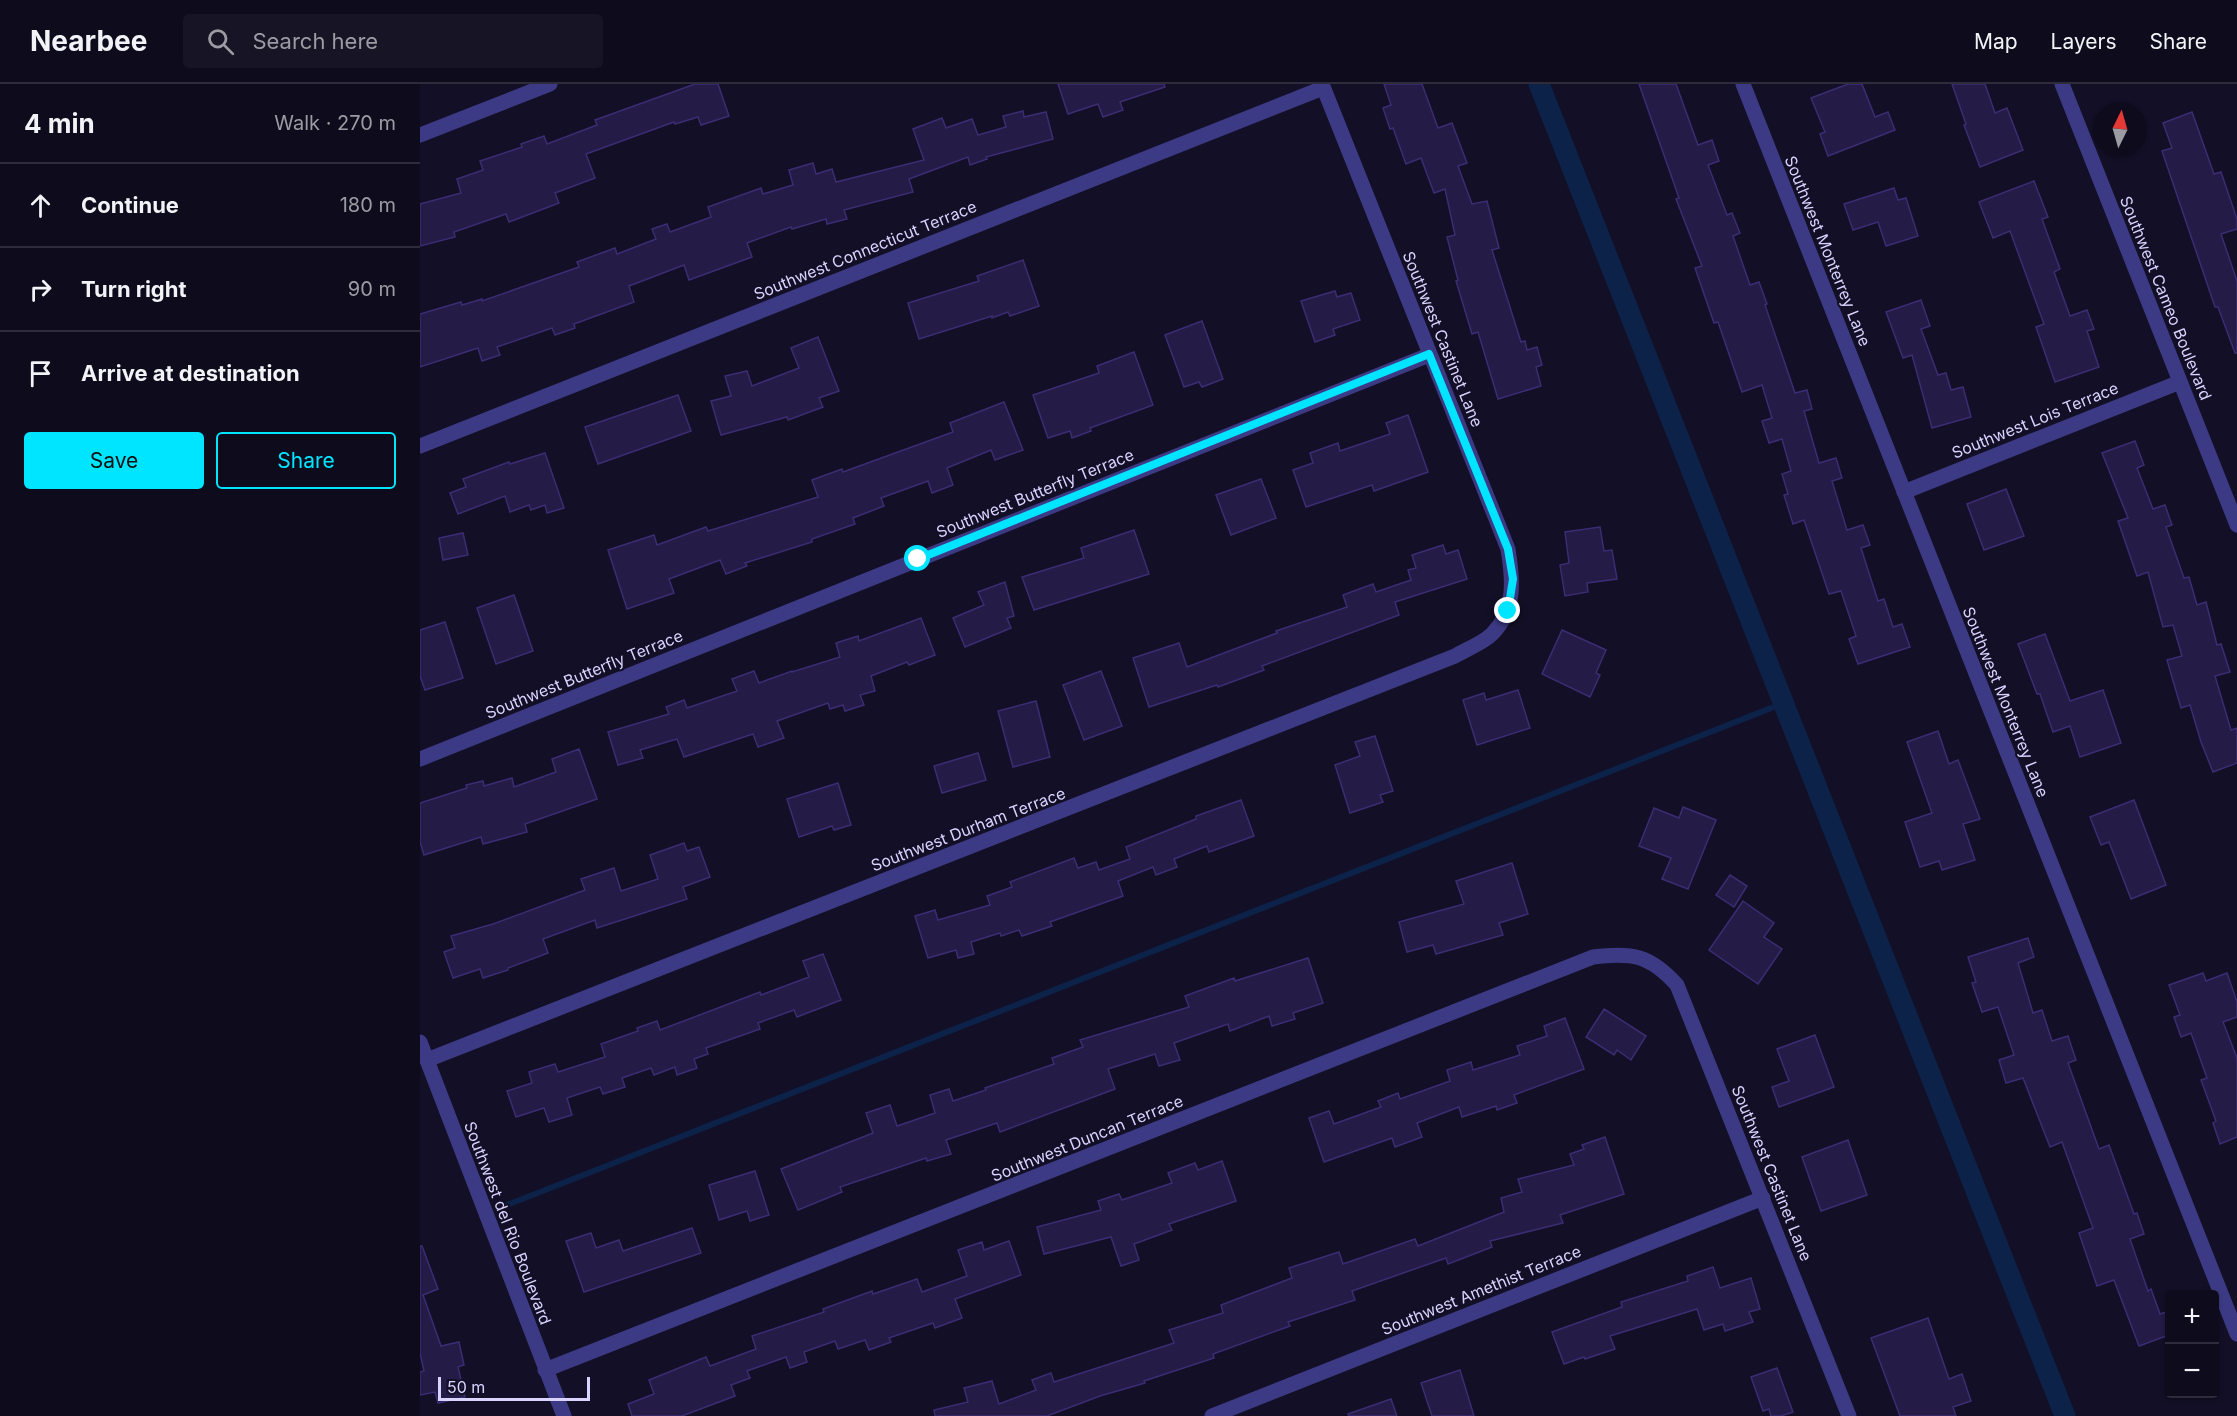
<!DOCTYPE html>
<html lang="en">
<head>
<meta charset="utf-8">
<style>
	:root { --surface:#0e0b1c; --page:#171425; --text:#f1f3f6; --muted:#9b9ba3; --line:#2e2b3b; --accent:#00e5ff }
	body { margin:0; font-family:Inter,sans-serif; background:var(--page); color:var(--text) }
	.controls { position:absolute; right:18px; bottom:18px; display:grid; overflow:hidden; border-radius:6px; box-shadow:0 2px 4px #0004 }
	.controls button { width:54px; height:54px; display:grid; place-items:center; padding:0; border:0; border-bottom:2px solid var(--line); background:var(--surface); color:var(--text); font:30px sans-serif }
	.compass { position:absolute; left:1673px; top:18px; width:54px; height:54px; border-radius:50%; background:var(--surface); box-shadow:0 2px 4px #0004; rotate:5deg }
	.scale { position:absolute; left:18px; bottom:15px; width:152px; box-sizing:border-box; padding-left:6px; border:3px solid #d9d4ff; border-top:0; font-size:16px; line-height:21px; white-space:nowrap; color:#d9d4ff; -webkit-text-stroke:4px #130f26; paint-order:stroke }
	.stop { position:absolute; width:18px; height:18px; margin:-14px; border:4px solid #00e5ff; border-radius:50%; background:#fff }
	.stop.end { background:#00e5ff; border-color:#fff; box-shadow:0 2px 6px #0008 }
	.list { margin:0; padding:0; list-style:none }
	h2 { display:flex; justify-content:space-between; align-items:center; height:78px; margin:0; padding:0 24px; font-size:26px }
	h2 small { font-size:20px; font-weight:400; color:var(--muted) }
	.list li { display:grid; grid-template-columns:39px 1fr auto; gap:18px; align-items:center; box-sizing:border-box; height:84px; padding:0 24px; border-top:2px solid var(--line) }
	.list b { display:block; font-size:22px; white-space:nowrap }
	.list em { font-size:20px; font-style:normal; color:var(--muted) }
	.actions { display:flex; gap:12px; padding:18px 24px }
	.actions a { flex:1; padding:14px 0; border:2px solid var(--accent); border-radius:6px; text-align:center; font-size:21px; color:var(--accent) }
	.actions .main { background:var(--accent); color:#111 }
	.icon { flex:none; width:33px; height:33px; fill:none; stroke:currentColor; stroke-width:2; stroke-linecap:round; stroke-linejoin:round }
	.map { position:relative; flex:none; width:1817px; height:1332px; overflow:hidden }
	header { display:flex; align-items:center; gap:36px; box-sizing:border-box; height:84px; padding:0 30px; background:var(--surface); border-bottom:2px solid var(--line) }
	header strong { font-size:28px }
	nav { display:flex; gap:33px; margin-inline-start:auto; font-size:21px }
	.search { width:420px; height:54px; background:var(--page); display:flex; align-items:center; gap:15px; box-sizing:border-box; padding:0 21px; border-radius:6px; color:var(--muted); font-size:22px }
	main { display:flex }
	aside { flex:1; background:var(--surface) }
	.map>svg:first-child { display:block }
</style>
</head>
<body>
<header>
<strong>Nearbee</strong>
<div class="search"><svg class="icon" aria-label="search" viewBox="0 0 24 24"><circle cx="10" cy="10" r="6"/><path d="M15 15l6 6"/></svg>Search here</div>
<nav><a>Map</a><a>Layers</a><a>Share</a></nav>
</header>
<main>
<aside>
<h2>4 min<small>Walk · 270 m</small></h2>
<ul class="list">
<li><svg class="icon" aria-label="ahead" viewBox="0 0 24 24"><path d="M12 20V5M6 11l6-6 6 6"/></svg><div><b>Continue</b></div><em>180 m</em></li>
<li><svg class="icon" aria-label="right" viewBox="0 0 24 24"><path d="M7 20v-9h11M14 6l5 5-5 5"/></svg><div><b>Turn right</b></div><em>90 m</em></li>
<li><svg class="icon" aria-label="arrive" viewBox="0 0 24 24"><path d="M6 21V4h12l-3 4 3 4H6"/></svg><div><b>Arrive at destination</b></div></li>
</ul>
<div class="actions"><a class="main">Save</a><a>Share</a></div>
</aside>
<div class="map">
<svg width="1817" height="1332" viewBox="0 0 1817 1332">
	<rect width="100%" height="100%" fill="#130f26"/>
	<g fill="none" stroke-linecap="round" stroke-linejoin="round">
		<polyline stroke="#0c2248" stroke-width="6" points="87,1121 1364,619"/>
		<polyline stroke="#0c2248" stroke-width="21" points="1119,0 1645,1332"/>
	</g>
	<g fill="#241b47" stroke="#3b2d73" stroke-width="1.5">
		<polygon points="275,0 298,0 309,32 281,41 278,33 255,40 254,38 166,70 175,94 135,109 139,119 89,138 86,130 34,148 35,153 0,162 0,120 41,109 37,95 63,86 60,77 102,63 101,60 124,52 127,60 177,41 175,36"/>
		<polygon points="638,0 744,0 745,3 700,18 703,26 683,33 678,20 648,30"/>
		<polygon points="964,0 1002,0 1018,44 1032,39 1047,79 1038,82 1052,120 1067,117 1079,164 1072,166 1101,258 1105,257 1107,266 1117,263 1122,281 1116,283 1121,302 1078,315 1058,248 1052,250 1036,197 1038,196 1027,153 1035,151 1025,105 1014,109 1001,74 986,80 973,44 970,45 963,24 971,21"/>
		<polygon points="1219,0 1256,0 1278,61 1292,56 1299,77 1288,81 1307,131 1312,129 1320,149 1313,152 1330,201 1339,198 1347,220 1345,221 1375,309 1387,306 1392,325 1384,327 1399,379 1416,374 1422,394 1412,397 1427,446 1443,441 1450,461 1441,464 1458,517 1464,515 1473,543 1482,540 1490,563 1438,580 1429,555 1436,552 1421,507 1409,510 1384,436 1373,440 1364,411 1368,410 1362,390 1371,387 1362,355 1349,359 1342,337 1352,334 1342,301 1322,308 1298,238 1294,239 1275,184 1282,182 1256,115 1259,114"/>
		<polygon points="1428,0 1442,0 1455,33 1468,28 1475,46 1408,72 1400,50 1405,48 1391,14"/>
		<polygon points="1532,0 1565,0 1575,29 1587,24 1603,66 1560,83 1544,41 1546,40"/>
		<polygon points="603,27 604,33 626,28 633,55 566,73 567,75 550,81 548,73 489,95 493,108 424,126 427,135 407,140 406,135 372,145 371,143 327,159 332,173 269,196 264,181 209,202 214,218 154,240 155,244 135,251 132,244 77,263 80,271 62,277 58,264 0,283 0,230 41,218 42,221 62,215 62,217 159,183 157,178 195,164 197,170 236,155 232,145 247,140 250,148 291,133 288,123 341,104 343,110 373,101 369,86 393,79 396,90 412,85 416,98 504,76 493,45 522,34 526,44 552,35 558,51 586,43 583,32"/>
		<polygon points="1772,28 1794,90 1801,88 1817,135 1817,145 1801,150 1817,197 1817,269 1815,269 1798,223 1795,223 1742,67 1752,64 1743,39"/>
		<polygon points="1614,97 1628,133 1622,135 1640,185 1634,188 1650,232 1667,226 1674,245 1667,247 1679,283 1635,298 1616,243 1624,240 1590,147 1573,154 1559,118"/>
		<polygon points="1474,104 1478,116 1486,114 1498,152 1466,162 1458,138 1433,146 1424,120"/>
		<polygon points="603,176 619,222 590,232 588,228 572,234 572,232 499,255 488,219 559,197 557,192"/>
		<polygon points="915,207 917,213 931,209 940,236 913,245 915,251 895,258 881,217"/>
		<polygon points="1501,216 1510,242 1501,245 1518,291 1526,289 1531,306 1543,303 1551,333 1512,344 1492,271 1483,274 1466,228"/>
		<polygon points="782,237 803,295 782,303 779,298 764,303 745,251"/>
		<polygon points="398,253 419,307 399,314 403,323 368,336 367,333 301,351 291,317 311,312 305,292 327,287 332,302 379,284 371,264"/>
		<polygon points="714,268 733,321 670,344 671,347 652,354 650,347 628,354 613,311 679,289 677,282"/>
		<polygon points="258,311 271,347 178,380 165,343"/>
		<polygon points="584,318 603,366 575,376 571,366 527,384 533,401 512,409 508,397 461,414 464,422 433,434 435,440 392,455 392,458 325,479 327,482 306,490 300,476 249,495 254,509 207,525 188,466 234,451 237,461 286,443 288,447 398,413 392,396 422,385 423,388 533,348 530,339"/>
		<polygon points="988,331 1008,388 954,407 952,401 886,423 873,386 893,379 890,369 918,359 920,367 970,350 966,339"/>
		<polygon points="1715,357 1724,381 1717,384 1733,425 1745,421 1752,441 1746,443 1764,494 1769,493 1777,521 1786,518 1797,561 1801,560 1810,588 1795,592 1811,646 1817,644 1817,679 1793,688 1781,658 1770,621 1761,624 1747,576 1762,572 1753,541 1743,543 1728,488 1717,492 1698,437 1708,434 1682,369"/>
		<polygon points="125,369 144,424 127,429 125,421 111,426 109,421 90,428 85,412 38,430 30,409 46,403 43,395 89,378 90,380"/>
		<polygon points="841,395 856,434 811,451 796,411"/>
		<polygon points="1586,405 1604,452 1564,466 1547,420"/>
		<polygon points="1180,443 1184,467 1192,466 1197,495 1167,499 1168,508 1145,512 1140,481 1149,479 1145,448"/>
		<polygon points="714,446 729,490 614,526 602,493 664,474 661,464"/>
		<polygon points="43,449 48,471 23,476 19,454"/>
		<polygon points="1023,461 1026,470 1038,466 1047,495 975,518 979,531 842,582 844,586 798,603 797,601 729,623 713,574 759,559 767,583 857,549 856,547 927,523 923,511 953,500 956,508 991,496 988,486 996,484 992,471"/>
		<polygon points="585,498 594,532 587,534 591,544 545,563 533,534 564,521 558,508"/>
		<polygon points="94,511 113,567 76,580 57,524"/>
		<polygon points="501,534 515,571 489,581 487,578 451,592 455,607 440,611 444,621 425,627 423,621 410,625 408,619 357,637 364,654 338,663 333,650 264,673 257,655 220,666 223,674 198,681 188,648 249,630 246,623 264,616 267,624 317,607 312,595 334,587 339,599 372,587 372,588 420,573 416,559 438,552 439,557"/>
		<polygon points="25,538 43,594 5,606 0,592 0,546"/>
		<polygon points="1142,546 1186,566 1176,589 1180,591 1170,613 1122,590"/>
		<polygon points="1625,550 1650,617 1683,606 1701,659 1660,673 1650,642 1633,648 1620,610 1617,610 1598,560"/>
		<polygon points="681,587 702,642 664,656 643,601"/>
		<polygon points="1098,606 1110,644 1057,661 1043,616 1064,609 1066,616"/>
		<polygon points="616,617 630,673 593,683 578,627"/>
		<polygon points="1518,647 1529,680 1538,676 1560,735 1543,740 1555,776 1522,786 1519,777 1500,783 1485,738 1512,729 1487,658"/>
		<polygon points="955,652 973,707 960,711 963,718 930,729 915,681 940,672 935,658"/>
		<polygon points="159,665 177,715 105,740 107,748 63,760 61,753 4,771 0,758 0,719 47,704 46,701 63,697 64,702 92,694 94,703 136,688 132,675"/>
		<polygon points="558,669 566,696 522,709 514,682"/>
		<polygon points="418,699 431,741 414,746 412,742 379,753 367,715"/>
		<polygon points="821,716 834,752 789,768 787,762 754,775 757,783 736,791 733,783 698,797 703,812 630,838 632,842 602,852 599,846 581,852 580,849 551,858 554,870 538,874 536,866 508,874 495,832 515,826 518,836 570,821 567,812 592,803 590,798 654,774 658,784 676,778 679,786 710,775 706,763 776,735 776,732"/>
		<polygon points="1714,716 1746,801 1711,815 1689,758 1681,761 1670,733"/>
		<polygon points="1263,723 1296,736 1268,805 1242,795 1251,774 1219,762 1234,724 1259,734"/>
		<polygon points="264,759 267,767 279,763 290,793 263,803 267,815 177,844 175,836 123,855 128,869 88,884 88,886 63,894 60,885 33,894 24,868 35,864 31,852 73,840 165,806 161,795 194,784 201,807 238,795 230,771"/>
		<polygon points="1092,779 1108,830 1079,839 1083,851 1016,870 1013,861 987,868 979,838 1044,820 1036,797"/>
		<polygon points="1310,791 1327,802 1314,823 1296,811"/>
		<polygon points="1323,817 1354,839 1344,853 1362,865 1338,900 1289,866"/>
		<polygon points="1608,854 1614,873 1598,879 1613,929 1622,926 1632,957 1648,952 1656,976 1648,979 1679,1065 1689,1061 1714,1130 1717,1129 1724,1150 1710,1155 1728,1207 1731,1205 1740,1230 1749,1227 1749,1251 1719,1262 1694,1196 1677,1202 1659,1149 1673,1144 1642,1058 1630,1063 1603,994 1586,999 1579,976 1594,971 1578,923 1562,928 1552,899 1556,898 1548,873"/>
		<polygon points="403,870 421,916 377,933 374,926 338,939 340,945 286,964 288,970 274,975 277,984 257,991 255,983 234,991 231,984 202,994 205,1003 183,1010 180,1003 147,1014 152,1031 129,1038 124,1024 96,1033 87,1007 112,999 109,988 135,980 138,988 185,973 181,960 218,947 217,944 237,937 240,946 340,908 341,911 389,893 383,877"/>
		<polygon points="888,874 903,919 873,929 875,935 852,942 849,932 810,947 808,940 754,959 760,976 739,982 735,970 688,985 695,1005 580,1048 577,1039 526,1056 531,1070 507,1077 506,1074 420,1103 422,1108 378,1126 361,1085 453,1049 446,1029 470,1021 477,1042 515,1029 510,1011 529,1005 533,1017 566,1006 565,1004 634,980 632,974 663,963 660,956 769,923 765,912 814,894 815,897"/>
		<polygon points="1783,889 1786,897 1807,889 1817,918 1817,933 1803,938 1817,974 1817,1053 1800,1060 1793,1039 1796,1037 1781,996 1787,994 1771,949 1761,953 1754,933 1760,931 1749,901"/>
		<polygon points="1184,925 1226,952 1211,976 1197,966 1194,971 1166,953"/>
		<polygon points="1145,934 1164,985 1094,1011 1097,1019 1077,1026 1076,1022 1042,1033 1039,1023 997,1039 1002,1053 975,1063 972,1054 904,1078 889,1034 909,1027 914,1040 961,1023 958,1017 978,1009 980,1015 1030,997 1027,986 1051,978 1053,986 1100,971 1097,962 1127,952 1124,942"/>
		<polygon points="1395,951 1414,1003 1359,1023 1352,1003 1369,997 1357,965"/>
		<polygon points="1185,1053 1204,1110 1140,1131 1143,1139 1070,1157 1072,1163 1028,1180 1026,1174 932,1207 935,1216 868,1238 870,1242 793,1270 794,1274 724,1297 725,1299 680,1312 627,1332 515,1332 514,1326 548,1318 544,1304 572,1297 579,1320 616,1306 612,1296 631,1289 634,1298 754,1259 749,1246 803,1229 801,1221 872,1194 869,1184 919,1168 923,1180 995,1155 998,1162 1084,1128 1081,1114 1102,1108 1098,1095 1154,1081 1150,1070 1164,1065 1162,1061"/>
		<polygon points="1428,1056 1447,1111 1401,1127 1382,1073"/>
		<polygon points="802,1077 816,1117 749,1140 752,1146 714,1160 719,1176 701,1182 691,1153 624,1170 617,1143 681,1126 678,1117 699,1110 702,1116 752,1099 748,1089 775,1079 778,1086"/>
		<polygon points="335,1087 349,1131 330,1137 327,1127 299,1136 289,1101"/>
		<polygon points="272,1144 281,1169 164,1208 146,1157 171,1149 176,1164 199,1156 203,1167"/>
		<polygon points="589,1157 601,1191 535,1215 542,1234 515,1244 513,1239 469,1254 471,1258 449,1266 445,1256 418,1265 415,1257 384,1268 387,1278 370,1284 366,1273 327,1287 330,1294 311,1301 315,1312 262,1332 212,1332 208,1320 234,1310 229,1296 286,1273 290,1282 336,1265 332,1252 404,1228 403,1225 452,1207 453,1210 497,1195 502,1208 547,1192 538,1166 562,1158 564,1166"/>
		<polygon points="0,1162 2,1162 18,1205 3,1211 21,1262 39,1258 44,1281 38,1283 45,1313 18,1319 15,1308 0,1311 0,1288 4,1287 0,1269"/>
		<polygon points="1293,1183 1300,1204 1331,1194 1340,1225 1329,1228 1333,1238 1305,1247 1303,1240 1284,1246 1277,1225 1190,1252 1195,1265 1165,1275 1164,1273 1144,1280 1132,1248 1202,1223 1201,1218 1268,1197 1267,1192"/>
		<polygon points="1508,1234 1529,1295 1542,1290 1551,1317 1533,1323 1536,1332 1480,1332 1451,1254"/>
		<polygon points="1357,1284 1373,1328 1361,1332 1351,1332 1349,1325 1343,1327 1331,1293"/>
		<polygon points="1040,1286 1054,1332 1012,1332 1001,1299"/>
		<polygon points="971,1315 977,1332 929,1332 928,1330"/>
	</g>
	<g fill="none" stroke-linecap="round" stroke-linejoin="round">
		<g stroke="#3d3a85" stroke-width="15">
			<polyline points="1323,0 1817,1250"/>
			<polyline points="0,51 130,0"/>
			<polyline points="0,362 903,4"/>
			<polyline points="1484,408 1760,298"/>
			<polyline points="0,675 1009,271"/>
			<path d="M 7,976 L 1035,572 C 1047,565 1063,559 1072,550 C 1096,526 1093,495 1088,465 L 902,0"/>
			<path d="M 125,1286 L 1173,873 C 1212,868 1230,871 1257,901 L 1429,1332"/>
			<polyline points="792,1332 1343,1114"/>
		</g>
		<g stroke="#3d3a85" stroke-width="15">
			<polyline points="1642,0 1817,441"/>
			<polyline points="0,958 144,1332"/>
		</g>
	</g>
	<g fill="none" stroke-linecap="round" stroke-linejoin="round">
		<polyline stroke="#00e5ff" stroke-width="8" points="498,475 1009,270 1088,465 1093,495 1088,527"/>
	</g>
	<g text-anchor="middle" stroke-width="4.5" stroke-linejoin="round" paint-order="stroke">
		<g font-size="16" fill="#d9d4ff" stroke="#130f26">
			<text transform="translate(445 166) rotate(-22)" y="6">Southwest Connecticut Terrace</text>
			<text transform="translate(1408 167) rotate(68)" y="6">Southwest Monterrey Lane</text>
			<text transform="translate(1746 214) rotate(68)" y="6">Southwest Cameo Boulevard</text>
			<text transform="translate(1023 255) rotate(68)" y="6">Southwest Castinet Lane</text>
			<text transform="translate(1615 336) rotate(-22)" y="6">Southwest Lois Terrace</text>
			<text transform="translate(615 409) rotate(-22)" y="6">Southwest Butterfly Terrace</text>
			<text transform="translate(164 590) rotate(-22)" y="6">Southwest Butterfly Terrace</text>
			<text transform="translate(1586 618) rotate(68)" y="6">Southwest Monterrey Lane</text>
			<text transform="translate(548 745) rotate(-21)" y="6">Southwest Durham Terrace</text>
			<text transform="translate(667 1054) rotate(-22)" y="6">Southwest Duncan Terrace</text>
			<text transform="translate(1352 1089) rotate(68)" y="6">Southwest Castinet Lane</text>
			<text transform="translate(88 1139) rotate(69)" y="6">Southwest del Rio Boulevard</text>
			<text transform="translate(1061 1206) rotate(-22)" y="6">Southwest Amethist Terrace</text>
		</g>
	</g>
</svg>
<div class="controls">
<button>+</button>
<button>−</button>
</div>
<svg class="compass" viewBox="-18 -18 36 36"><path d="M0-13l5 13h-10z" fill="#e53935"/><path d="M0 13l5-13h-10z" fill="#9b9ba3"/></svg>
<div class="scale">50 m</div>
<div class="stop" style="left:498px;top:475px"></div>
<div class="stop end" style="left:1088px;top:527px"></div>
</div>
</main>
</body>
</html>
